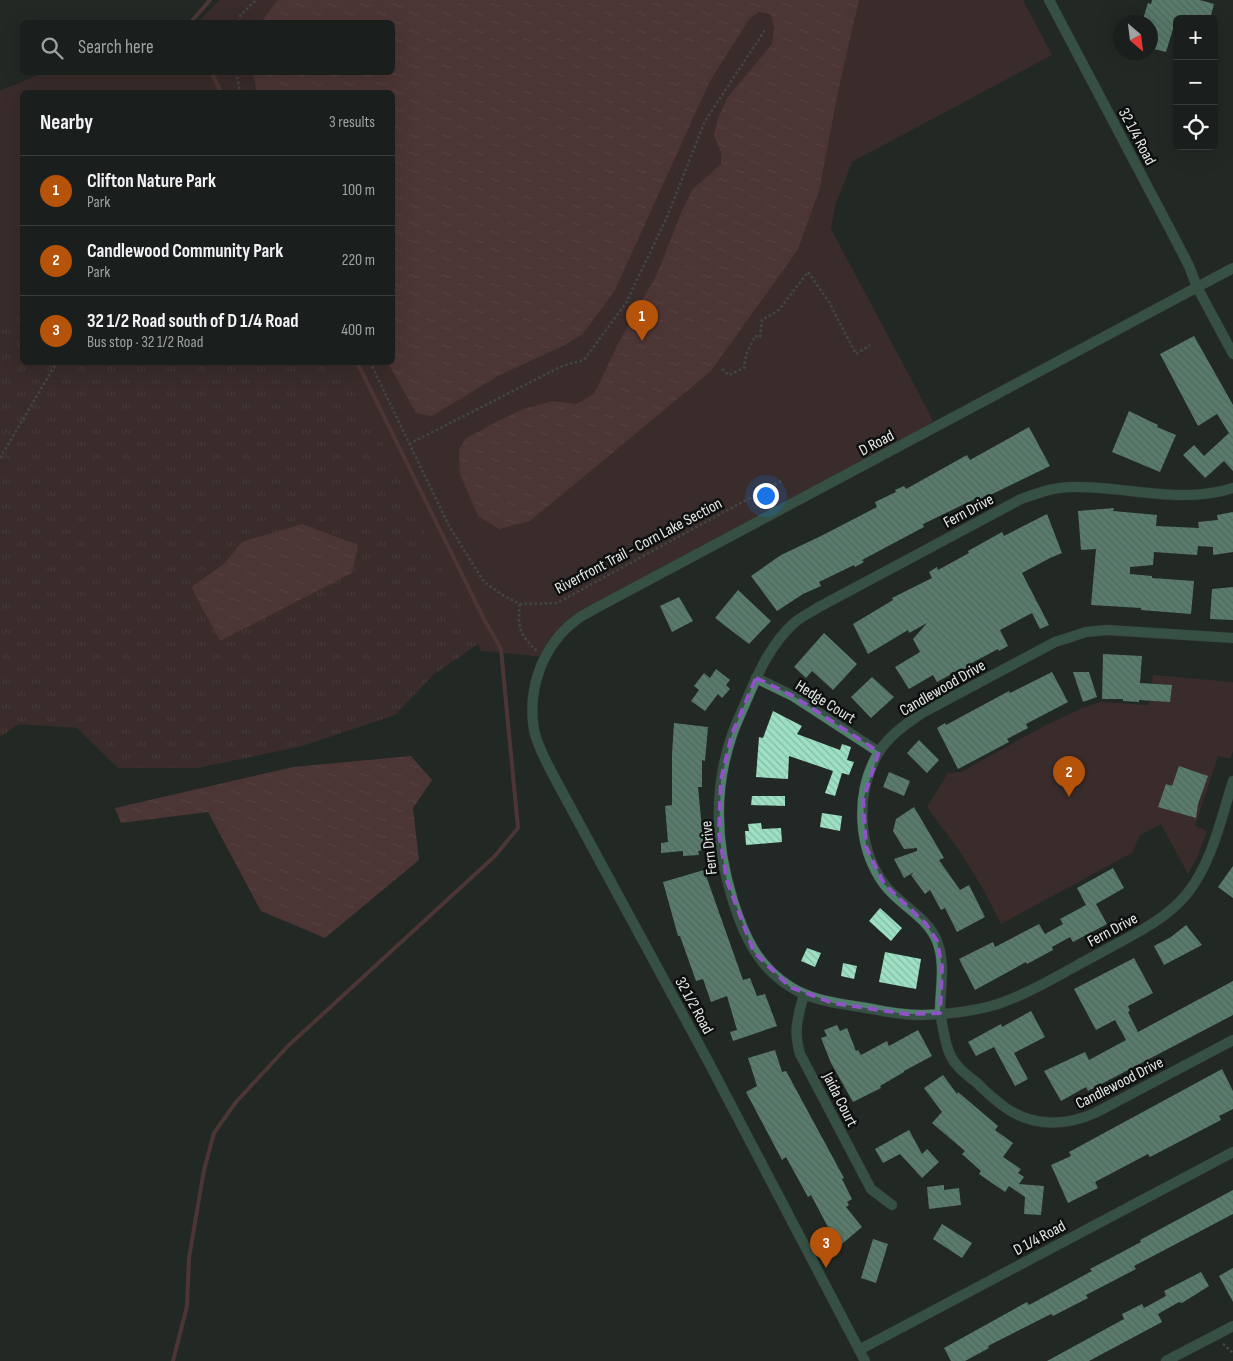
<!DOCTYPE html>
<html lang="en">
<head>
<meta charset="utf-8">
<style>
	:root { --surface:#1a1e1c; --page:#232725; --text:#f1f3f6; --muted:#9fa2a3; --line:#383c3b; --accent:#b45309 }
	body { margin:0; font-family:"Sofia Sans Condensed",sans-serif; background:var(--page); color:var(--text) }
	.controls { position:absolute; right:15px; top:15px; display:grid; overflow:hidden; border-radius:8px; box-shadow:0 5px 20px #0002 }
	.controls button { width:45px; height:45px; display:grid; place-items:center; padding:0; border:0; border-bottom:1px solid var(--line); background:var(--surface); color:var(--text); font:25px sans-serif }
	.compass { position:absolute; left:1113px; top:15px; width:45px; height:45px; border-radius:50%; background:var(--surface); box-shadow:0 5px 20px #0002; rotate:152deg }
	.you { position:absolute; left:765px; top:495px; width:18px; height:18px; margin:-12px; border:4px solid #fff; border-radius:50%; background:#1a73e8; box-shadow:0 0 0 8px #1a73e833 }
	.badge { display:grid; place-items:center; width:32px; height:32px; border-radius:50%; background:var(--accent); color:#fff; font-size:16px; font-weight:700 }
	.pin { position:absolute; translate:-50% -41px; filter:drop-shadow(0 1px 2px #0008) }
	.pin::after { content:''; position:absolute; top:26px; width:18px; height:15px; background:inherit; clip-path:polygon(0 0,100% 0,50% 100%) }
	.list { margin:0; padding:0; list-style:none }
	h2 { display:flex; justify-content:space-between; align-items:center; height:65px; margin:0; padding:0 20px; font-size:21px }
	h2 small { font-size:16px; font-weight:400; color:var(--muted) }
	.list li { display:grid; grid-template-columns:32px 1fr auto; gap:15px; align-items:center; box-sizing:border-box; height:70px; padding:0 20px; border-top:1px solid var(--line) }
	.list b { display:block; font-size:19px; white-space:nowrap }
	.list p { margin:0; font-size:16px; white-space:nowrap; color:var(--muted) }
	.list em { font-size:16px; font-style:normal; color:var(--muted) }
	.icon { flex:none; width:28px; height:28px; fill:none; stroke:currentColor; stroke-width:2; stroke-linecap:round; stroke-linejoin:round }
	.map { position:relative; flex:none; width:1233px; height:1361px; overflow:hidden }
	.search { position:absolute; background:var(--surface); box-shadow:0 5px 20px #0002; left:20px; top:20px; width:375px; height:55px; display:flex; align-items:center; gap:12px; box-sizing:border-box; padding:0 18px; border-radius:8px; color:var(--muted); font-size:19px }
	.panel { position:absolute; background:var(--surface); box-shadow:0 5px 20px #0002; left:20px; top:90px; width:375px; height:275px; border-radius:8px }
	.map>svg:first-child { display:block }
</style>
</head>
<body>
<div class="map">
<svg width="1233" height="1361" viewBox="0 0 1233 1361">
	<defs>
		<pattern id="grass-tufts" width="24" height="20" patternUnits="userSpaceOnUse" patternTransform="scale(1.25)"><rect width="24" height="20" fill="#563133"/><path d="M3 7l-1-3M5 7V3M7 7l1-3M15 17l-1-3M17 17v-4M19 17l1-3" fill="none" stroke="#6e4f51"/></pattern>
		<pattern id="water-ripples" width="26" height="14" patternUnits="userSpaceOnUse" patternTransform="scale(1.25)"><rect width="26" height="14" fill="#7f4549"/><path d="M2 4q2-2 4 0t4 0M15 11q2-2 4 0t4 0" fill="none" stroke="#916063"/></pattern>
		<pattern id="building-back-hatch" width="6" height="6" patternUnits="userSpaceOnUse" patternTransform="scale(1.25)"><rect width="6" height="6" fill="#9de0c3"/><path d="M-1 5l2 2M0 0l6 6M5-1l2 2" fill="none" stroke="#87baa4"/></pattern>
	</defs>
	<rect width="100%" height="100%" fill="#222825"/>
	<polygon fill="url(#grass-tufts)" points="22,105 22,362 348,363 487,638 433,675 395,715 299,747 197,768 118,768 77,728 19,724 0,737 0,110"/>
	<g fill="#563133">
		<polygon points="220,0 1023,0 1052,55 852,162 835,206 831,229 933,420 917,437 576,620 544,657 481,651 388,454 338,363 392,362 392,92 22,92 22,306 0,319 0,91 44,72 392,72 392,22 198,22"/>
		<polygon points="1153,675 1233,682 1233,751 1230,759 1218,756 1195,826 1207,831 1198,855 1188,874 1161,824 1140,835 1132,853 1001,924 983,889 959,850 927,807 948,773 961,772 1044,726 1082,708 1100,702 1149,705"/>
	</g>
	<g fill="url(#water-ripples)">
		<polygon points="278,0 859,0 840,82 819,191 797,251 710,372 530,521 499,529 478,516 460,474 459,450 465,439 498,421 523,409 553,401 576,404 594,394 618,344 657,274 681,213 692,190 721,164 721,152 714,136 718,118 728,97 772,44 774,28 771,14 759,12 750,18 710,81 615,290 583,334 565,345 498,376 432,416 416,413 388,363 392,362 392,92 257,92 253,74 253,72 392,72 392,22 261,22"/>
		<polygon points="302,524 358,545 352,573 220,641 191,587 224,564 242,542"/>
		<polygon points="411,756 432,780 413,808 419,860 325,938 261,911 208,812 121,823 115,808 293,767"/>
	</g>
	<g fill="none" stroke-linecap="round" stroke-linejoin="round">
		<g stroke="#7f4549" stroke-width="4">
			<polyline points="191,22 210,0"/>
			<polyline points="211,72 221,92"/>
			<polyline points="173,1361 187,1306 189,1258 204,1170 214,1133 236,1102 288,1046 495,856 518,828 501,649 484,619 357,362"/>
		</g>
	</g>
	<g fill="url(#building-back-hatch)">
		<polygon points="1152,0 1200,0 1214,4 1210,19 1176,19 1166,52 1150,48 1150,22 1142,22 1148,3 1151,4"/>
		<polygon points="1194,336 1233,405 1233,471 1224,461 1205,478 1183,455 1194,445 1204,456 1229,433 1217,414 1198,426 1160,354"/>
		<polygon points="1129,411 1158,425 1157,427 1176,435 1160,472 1112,452"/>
		<polygon points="1029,427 1050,466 980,500 979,497 923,524 924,527 862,560 864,562 855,567 854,565 819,582 821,586 803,594 777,611 751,576 781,555 823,535 877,507 875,502 896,492 895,490 904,486 906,489 967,455 970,460"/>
		<polygon points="1114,508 1113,511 1157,515 1156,526 1199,528 1198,522 1218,520 1217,515 1233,512 1233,552 1213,555 1213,547 1198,546 1197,555 1154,552 1153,565 1130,567 1130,574 1152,576 1152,578 1194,581 1191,614 1141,610 1141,608 1091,605 1096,549 1081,550 1078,511"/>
		<polygon points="1047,514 1062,553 1050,558 1022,573 1049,625 1040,629 1032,613 1000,630 1008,646 999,651 998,649 966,666 968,670 959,674 957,671 937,682 933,675 909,689 895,667 920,652 913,639 927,623 909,633 908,630 868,654 853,624 893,600 892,598 932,578 929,572 937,567 938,570 969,553 968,551 1002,532 1004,536"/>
		<polygon points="1233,587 1233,620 1210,619 1212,589"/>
		<polygon points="738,590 771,621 749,644 715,618"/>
		<polygon points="679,597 693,621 672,632 660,606"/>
		<polygon points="824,633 857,664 833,690 812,671 806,678 794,667"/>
		<polygon points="1103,654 1142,656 1140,683 1172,685 1170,702 1139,700 1139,702 1123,701 1123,699 1102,699"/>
		<polygon points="716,669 730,680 726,685 730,689 722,698 718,694 705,711 691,701 699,690 694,686 704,673 710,678"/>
		<polygon points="1052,672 1068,702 1026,724 1028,728 1007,739 1009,742 958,769 937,728 945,723 946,725 1009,691 1010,693"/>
		<polygon points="1073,672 1089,672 1097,697 1083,702"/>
		<polygon points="872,677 894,697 871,718 851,697"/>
		<polygon points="773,711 802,726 797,734 840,750 842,744 851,747 847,760 854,762 849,775 842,773 835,796 825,793 833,771 789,756 788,779 756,777 759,737 763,738"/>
		<polygon points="674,723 708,727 705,761 702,760 702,787 698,787 704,850 698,851 699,855 683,856 683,851 661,853 661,843 668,842 665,806 672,805 672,755"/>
		<polygon points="919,740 939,760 927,773 907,753"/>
		<polygon points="1179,766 1208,776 1198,804 1196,818 1158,807 1166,784 1172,786"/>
		<polygon points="889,772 910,781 904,796 883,787"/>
		<polygon points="752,796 785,796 785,806 751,805"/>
		<polygon points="914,807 944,858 939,860 960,890 969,885 985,917 957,932 945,908 941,910 930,890 925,894 911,875 914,872 904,878 894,859 917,851 917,848 904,849 893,831 896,819"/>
		<polygon points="822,813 842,816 840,831 820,827"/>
		<polygon points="761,823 762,829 781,828 782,842 746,845 745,831 749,831 748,824"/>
		<polygon points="1233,866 1233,898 1218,887"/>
		<polygon points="1113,868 1124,888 1096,904 1107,924 1073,942 1070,937 1052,947 1053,950 1027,964 1026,962 975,990 959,959 993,942 995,947 1039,924 1045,934 1063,924 1060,919 1086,905 1077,888"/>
		<polygon points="704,870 743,980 750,978 757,996 765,994 777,1026 733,1041 730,1032 737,1030 727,996 711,1002 703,979 696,981 680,936 678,936 663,882"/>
		<polygon points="880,908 902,928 891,941 869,921"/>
		<polygon points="1186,925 1202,945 1164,965 1154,946 1171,937"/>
		<polygon points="807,948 821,953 815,967 801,961"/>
		<polygon points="885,952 921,959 916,989 879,982"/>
		<polygon points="1134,958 1153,993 1128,1006 1130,1011 1128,1012 1138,1032 1233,981 1233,1015 1088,1091 1086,1087 1061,1101 1044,1071 1085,1052 1089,1060 1126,1040 1115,1020 1096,1030 1074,989"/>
		<polygon points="843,963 857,966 854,979 841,976"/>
		<polygon points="1031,1011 1045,1037 1014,1053 1028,1079 1015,1086 994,1047 976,1056 968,1042 1001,1024 1002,1027"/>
		<polygon points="837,1025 840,1031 847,1028 856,1051 858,1050 861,1055 887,1041 889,1046 918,1030 932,1056 904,1071 904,1072 880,1086 881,1088 853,1102 831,1063 821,1038 827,1036 824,1030"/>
		<polygon points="775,1050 782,1072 786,1071 844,1178 842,1179 852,1199 847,1202 849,1205 846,1207 862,1227 836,1249 825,1235 830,1231 811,1195 808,1197 786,1157 782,1160 746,1092 757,1086 748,1058"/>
		<polygon points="1222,1069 1233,1091 1233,1109 1219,1116 1221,1120 1150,1157 1148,1154 1095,1182 1098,1188 1068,1203 1051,1165 1071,1156 1069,1152"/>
		<polygon points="943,1075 957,1094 958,1092 998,1126 995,1130 1013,1143 1003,1157 1021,1169 1018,1173 1024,1177 1019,1184 1044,1186 1041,1215 1024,1214 1025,1197 1009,1186 1005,1192 979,1174 981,1171 962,1154 965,1151 932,1123 942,1112 924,1088"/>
		<polygon points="909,1130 922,1154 927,1149 939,1162 922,1178 900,1154 883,1163 875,1149"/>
		<polygon points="944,1185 944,1190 959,1188 961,1205 929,1209 927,1187"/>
		<polygon points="1233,1190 1233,1214 1134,1266 1136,1269 1086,1295 1088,1298 1053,1316 1051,1314 988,1346 989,1348 965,1361 951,1361 944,1348 1027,1302 1029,1305 1092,1271 1090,1269 1141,1242 1140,1240"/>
		<polygon points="942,1224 972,1243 962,1258 933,1239"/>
		<polygon points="873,1239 888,1244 876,1283 861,1278"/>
		<polygon points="1233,1268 1233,1302 1219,1276"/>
		<polygon points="1201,1272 1209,1286 1182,1303 1179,1302 1158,1314 1162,1322 1089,1361 1047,1361 1124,1319 1122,1314 1142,1304 1144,1308 1166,1296 1164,1291"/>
	</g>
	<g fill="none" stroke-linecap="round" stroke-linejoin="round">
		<defs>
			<g id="minor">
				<polyline points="1049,0 1172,233 1189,266 1197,287 1233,354"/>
				<path d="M 1233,488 C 1180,505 1127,486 1073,487 C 1054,487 1038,493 1021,499 L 819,607 C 811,612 801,617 794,623 C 771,644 759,671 747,699 C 742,711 736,723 732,735 C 713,790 716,847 733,901 C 744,936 757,965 789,986 C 810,1000 836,1003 860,1007 C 875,1009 889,1013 904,1014 C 931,1017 972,1012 998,1004 C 1033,992 1067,970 1100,953 C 1130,936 1163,922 1186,895 C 1212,863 1221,819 1233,781"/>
				<path d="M 1233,638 L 1107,630 L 1086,632 L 1055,642 L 924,712 C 908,722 889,735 879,752 C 855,791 857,847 884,884 C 899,905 927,916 937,941 C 946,964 940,989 940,1012 C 941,1018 945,1039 947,1046 C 951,1063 964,1073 977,1083 C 986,1092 996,1101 1006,1108 C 1033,1127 1066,1126 1095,1113 L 1233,1040"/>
				<polyline points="756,678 793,696 879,752"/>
				<path d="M 804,994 C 798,1017 793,1030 800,1054 L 871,1189 L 892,1205"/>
				<polyline points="1166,1361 1233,1326"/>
			</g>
			<g id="tertiary">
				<polyline points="859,1350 1233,1152"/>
				<path d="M 865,1361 L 708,1061 L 552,773 C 545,759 537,745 534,730 C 527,688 543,645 576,620 C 582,615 590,612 596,608 L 1233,268"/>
			</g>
		</defs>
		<use href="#minor" stroke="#3d4340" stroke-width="11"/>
		<use href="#tertiary" stroke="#3d4340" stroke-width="11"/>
		<g stroke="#676c6a" stroke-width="2.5" stroke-dasharray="2.5 2.5" stroke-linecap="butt">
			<polyline points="239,22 240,16 256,0"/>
			<polyline points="236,72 240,92"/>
			<polyline points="370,362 449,526 484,582 504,596 520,604 557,603 781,481"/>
			<polyline points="722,369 729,375 744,368 746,355 755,336 760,337 762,320 779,310 808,272 829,302 856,354 870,345"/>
			<polyline points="409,444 562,366 584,360 626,303 667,217 705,121 765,30"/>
			<polyline points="0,458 57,362"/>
			<path d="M 520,604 C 517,626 520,636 537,651"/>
			<polyline points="1223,1344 1233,1353"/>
		</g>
		<use href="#minor" stroke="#4f806b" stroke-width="10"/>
		<use href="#tertiary" stroke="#4f806b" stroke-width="10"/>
	</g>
	<path d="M0 0H1233V1361H0ZM 756,678 L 793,696 L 879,752 L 863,800 L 866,847 L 884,884 L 926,924 L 937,941 L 942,967 L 940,1013 L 906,1014 L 833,1003 L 790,987 L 754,952 L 727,881 L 719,833 L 721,780 L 732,734 Z" fill="#222825" fill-opacity=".55" fill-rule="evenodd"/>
	<path fill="none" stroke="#9052c7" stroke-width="4" stroke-dasharray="10 6" stroke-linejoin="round" d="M 756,678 L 793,696 L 879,752 L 863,800 L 866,847 L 884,884 L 926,924 L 937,941 L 942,967 L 940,1013 L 906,1014 L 833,1003 L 790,987 L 754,952 L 727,881 L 719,833 L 721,780 L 732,734 Z"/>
	<g text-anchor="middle" stroke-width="5" stroke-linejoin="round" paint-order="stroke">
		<g font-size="16" fill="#e5e9e7" stroke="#0d100f">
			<text transform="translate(1138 136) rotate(62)" y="6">32 1/4 Road</text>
			<text transform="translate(876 442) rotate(-28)" y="6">D Road</text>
			<text transform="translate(968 510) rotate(-28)" y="6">Fern Drive</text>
			<text transform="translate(638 545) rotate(-28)" y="6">Riverfront Trail - Corn Lake Section</text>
			<text transform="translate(942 687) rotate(-30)" y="6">Candlewood Drive</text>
			<text transform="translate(826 701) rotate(32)" y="6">Hedge Court</text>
			<text transform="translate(708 848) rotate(-96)" y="6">Fern Drive</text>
			<text transform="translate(1112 929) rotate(-28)" y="6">Fern Drive</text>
			<text transform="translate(695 1005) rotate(61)" y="6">32 1/2 Road</text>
			<text transform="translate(1119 1082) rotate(-27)" y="6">Candlewood Drive</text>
			<text transform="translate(841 1099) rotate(63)" y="6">Jaida Court</text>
			<text transform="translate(1039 1237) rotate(-28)" y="6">D 1/4 Road</text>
		</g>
	</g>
</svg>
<div class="controls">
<button>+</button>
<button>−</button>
<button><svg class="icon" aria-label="locate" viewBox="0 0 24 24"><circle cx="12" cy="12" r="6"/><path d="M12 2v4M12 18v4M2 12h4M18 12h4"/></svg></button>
</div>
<svg class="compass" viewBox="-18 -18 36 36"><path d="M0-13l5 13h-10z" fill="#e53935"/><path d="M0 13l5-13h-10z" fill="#9fa2a3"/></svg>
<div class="you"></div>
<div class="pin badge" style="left:642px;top:341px">1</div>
<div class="pin badge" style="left:1069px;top:797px">2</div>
<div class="pin badge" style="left:826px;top:1268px">3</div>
<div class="search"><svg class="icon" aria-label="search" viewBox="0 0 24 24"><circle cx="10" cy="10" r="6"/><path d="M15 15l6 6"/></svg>Search here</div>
<section class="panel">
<h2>Nearby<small>3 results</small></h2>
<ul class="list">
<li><span class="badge">1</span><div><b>Clifton Nature Park</b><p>Park</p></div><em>100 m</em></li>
<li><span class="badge">2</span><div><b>Candlewood Community Park</b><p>Park</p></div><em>220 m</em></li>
<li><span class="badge">3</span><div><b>32 1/2 Road south of D 1/4 Road</b><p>Bus stop · 32 1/2 Road</p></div><em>400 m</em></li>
</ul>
</section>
</div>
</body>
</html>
